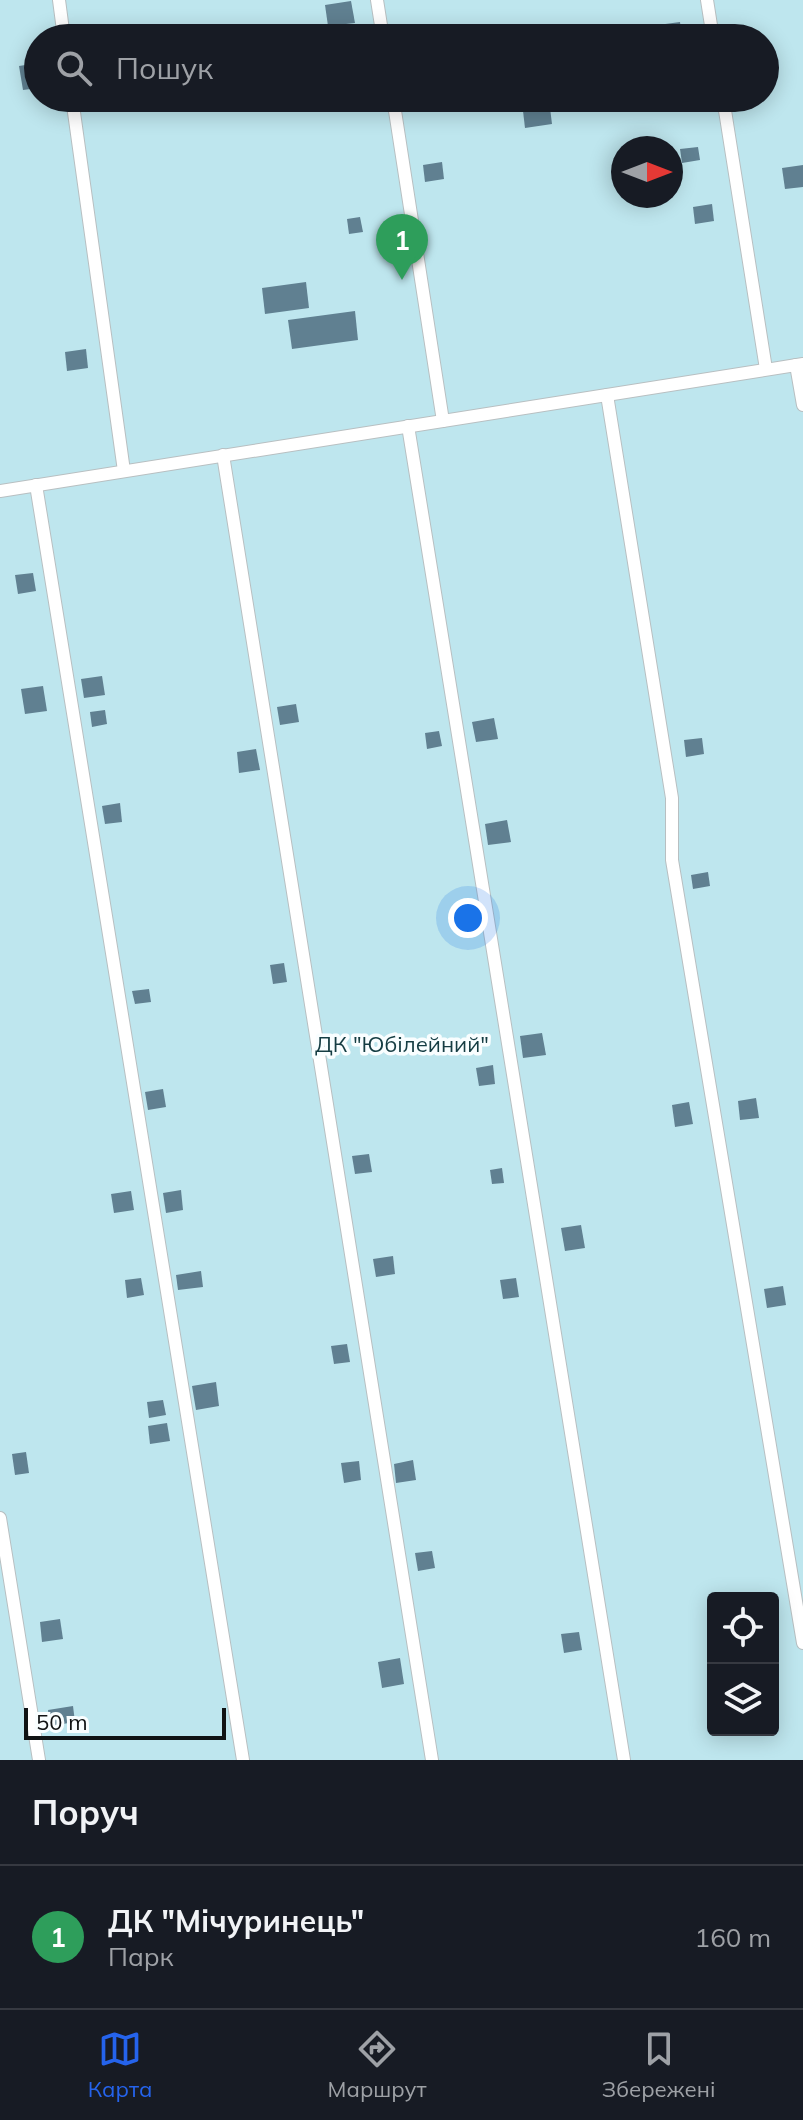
<!DOCTYPE html>
<html lang="uk">
<head>
<meta charset="utf-8">
<style>
	:root { --surface:#171b24; --page:#20242c; --text:#f1f3f6; --muted:#9ea1a6; --line:#363941; --accent:#2563eb }
	body { margin:0; font-family:Mulish,sans-serif; background:var(--page); color:var(--text) }
	.controls { position:absolute; right:24px; bottom:24px; display:grid; overflow:hidden; border-radius:8px; box-shadow:0 4px 20px #0003 }
	.controls button { width:72px; height:72px; display:grid; place-items:center; padding:0; border:0; border-bottom:2px solid var(--line); background:var(--surface); color:var(--text); font:40px sans-serif }
	.compass { position:absolute; left:611px; top:136px; width:72px; height:72px; border-radius:50%; background:var(--surface); box-shadow:0 4px 20px #0003; rotate:90deg }
	.scale { position:absolute; left:24px; bottom:20px; width:202px; box-sizing:border-box; padding-left:8px; border:4px solid #101314; border-top:0; font-size:22px; line-height:28px; white-space:nowrap; color:#101314; -webkit-text-stroke:6px #f9feff; paint-order:stroke }
	.you { position:absolute; left:468px; top:918px; width:28px; height:28px; margin:-20px; border:6px solid #fff; border-radius:50%; background:#1a73e8; box-shadow:0 0 0 12px #1a73e833 }
	.badge { display:grid; place-items:center; width:52px; height:52px; border-radius:50%; background:var(--accent); color:#fff; font-size:26px; font-weight:700 }
	.pin { position:absolute; translate:-50% -66px; filter:drop-shadow(0 2px 4px #0008) }
	.pin::after { content:''; position:absolute; top:42px; width:28px; height:24px; background:inherit; clip-path:polygon(0 0,100% 0,50% 100%) }
	.list { margin:0; padding:0; list-style:none }
	h2 { display:flex; justify-content:space-between; align-items:center; height:104px; margin:0; padding:0 32px; font-size:34px }
	h2 small { font-size:26px; font-weight:400; color:var(--muted) }
	.list li { display:grid; grid-template-columns:52px 1fr auto; gap:24px; align-items:center; box-sizing:border-box; height:144px; padding:0 32px; border-top:2px solid var(--line) }
	.list b { display:block; font-size:30px; white-space:nowrap }
	.list p { margin:0; font-size:26px; white-space:nowrap; color:var(--muted) }
	.list em { font-size:26px; font-style:normal; color:var(--muted) }
	.icon { flex:none; width:44px; height:44px; fill:none; stroke:currentColor; stroke-width:2; stroke-linecap:round; stroke-linejoin:round }
	.map { position:relative; flex:none; width:803px; height:1760px; overflow:hidden }
	.search { position:absolute; background:var(--surface); box-shadow:0 4px 20px #0003; left:24px; right:24px; top:24px; height:88px; display:flex; align-items:center; gap:20px; box-sizing:border-box; padding:0 28px; border-radius:44px; color:var(--muted); font-size:30px }
	.sheet { height:248px; background:var(--surface) }
	nav { display:flex; justify-content:space-around; align-items:center; box-sizing:border-box; height:112px; border-top:2px solid var(--line); background:var(--surface); font-size:22px; color:var(--muted) }
	nav a { display:grid; justify-items:center; gap:4px }
	nav .on { color:var(--accent) }
	.map>svg:first-child { display:block }
</style>
</head>
<body>
<div class="map">
<svg width="803" height="1760" viewBox="0 0 803 1760">
	<rect width="100%" height="100%" fill="#e9f1f3"/>
	<path fill="#bee6ee" fill-rule="evenodd" d="M 0,0 L 803,0 L 803,1760 L 0,1760 ZM 38,38 L 765,38 L 765,98 L 38,98 ZM 623,148 L 671,148 L 671,196 L 623,196 ZM 713,1598 L 773,1598 L 773,1730 L 713,1730 Z"/>
	<g fill="#608091">
		<polygon points="351,1 355,23 328,26 325,5"/>
		<polygon points="680,22 682,38 660,38 658,25"/>
		<polygon points="38,63 38,88 23,90 19,66"/>
		<polygon points="550,108 552,124 525,128 523,111"/>
		<polygon points="698,147 700,160 682,163 680,149"/>
		<polygon points="442,162 444,179 425,182 423,165"/>
		<polygon points="803,165 803,187 785,189 782,168"/>
		<polygon points="712,204 714,221 695,224 693,207"/>
		<polygon points="360,217 363,232 349,234 347,219"/>
		<polygon points="306,282 309,308 265,314 262,288"/>
		<polygon points="355,311 358,340 292,349 288,320"/>
		<polygon points="86,349 88,368 67,371 65,352"/>
		<polygon points="33,573 36,591 18,594 15,575"/>
		<polygon points="102,676 105,695 84,698 81,679"/>
		<polygon points="43,686 47,711 25,714 21,689"/>
		<polygon points="296,704 299,722 280,725 277,707"/>
		<polygon points="105,710 107,724 92,727 90,712"/>
		<polygon points="494,718 498,739 476,742 472,722"/>
		<polygon points="439,731 442,746 427,749 425,733"/>
		<polygon points="702,738 704,754 686,757 684,740"/>
		<polygon points="256,749 260,770 239,773 237,752"/>
		<polygon points="120,803 122,822 105,824 102,806"/>
		<polygon points="507,820 511,842 488,845 485,824"/>
		<polygon points="708,872 710,886 693,889 691,875"/>
		<polygon points="284,963 287,982 273,984 270,965"/>
		<polygon points="149,989 151,1002 135,1004 132,991"/>
		<polygon points="542,1033 546,1055 523,1058 520,1036"/>
		<polygon points="493,1065 495,1084 479,1086 476,1068"/>
		<polygon points="163,1089 166,1107 148,1110 145,1092"/>
		<polygon points="756,1098 759,1118 740,1120 738,1101"/>
		<polygon points="689,1102 693,1124 675,1127 672,1105"/>
		<polygon points="369,1154 372,1172 355,1174 352,1156"/>
		<polygon points="502,1168 504,1183 492,1184 490,1170"/>
		<polygon points="181,1190 183,1210 166,1213 163,1193"/>
		<polygon points="131,1191 134,1210 114,1213 111,1194"/>
		<polygon points="581,1225 585,1248 565,1251 561,1228"/>
		<polygon points="393,1256 395,1274 376,1277 373,1259"/>
		<polygon points="201,1271 203,1287 178,1290 176,1275"/>
		<polygon points="141,1278 144,1295 127,1298 125,1280"/>
		<polygon points="516,1278 519,1297 503,1299 500,1280"/>
		<polygon points="783,1286 786,1305 767,1308 764,1289"/>
		<polygon points="347,1344 350,1362 334,1364 331,1346"/>
		<polygon points="216,1382 219,1406 196,1410 192,1386"/>
		<polygon points="163,1400 166,1415 149,1418 147,1402"/>
		<polygon points="167,1423 170,1441 150,1444 148,1426"/>
		<polygon points="26,1452 29,1473 15,1475 12,1454"/>
		<polygon points="413,1460 416,1480 396,1483 394,1464"/>
		<polygon points="359,1461 361,1480 344,1483 341,1463"/>
		<polygon points="432,1551 435,1568 418,1571 415,1553"/>
		<polygon points="60,1619 63,1639 42,1642 40,1622"/>
		<polygon points="579,1632 582,1650 564,1653 561,1634"/>
		<polygon points="400,1658 404,1684 382,1688 378,1662"/>
		<polygon points="73,1706 75,1722 50,1726 48,1710"/>
	</g>
	<g fill="none" stroke-linecap="round" stroke-linejoin="round">
		<defs>
			<g id="lane">
				<polyline points="59,0 64,38"/>
				<polyline points="377,0 383,38"/>
				<polyline points="707,0 713,38"/>
				<polyline points="72,98 124,471"/>
				<polyline points="393,98 443,421"/>
				<polyline points="723,98 766,369"/>
				<polyline points="796,365 803,405"/>
				<polyline points="607,395 672,798 672,860 803,1643"/>
				<polyline points="408,426 624,1760"/>
				<polyline points="223,455 432,1760"/>
				<polyline points="36,485 243,1760"/>
				<polyline points="0,491 803,364"/>
				<polyline points="0,1518 39,1760"/>
			</g>
		</defs>
		<use href="#lane" stroke="#b8bfc1" stroke-width="14"/>
		<use href="#lane" stroke="#fff" stroke-width="12"/>
	</g>
	<g text-anchor="middle" stroke-width="7" stroke-linejoin="round" paint-order="stroke">
		<g font-size="22" fill="#153d43" stroke="#f9feff">
			<text x="402" y="1052">ДК "Юбілейний"</text>
		</g>
	</g>
</svg>
<div class="controls">
<button><svg class="icon" aria-label="locate" viewBox="0 0 24 24"><circle cx="12" cy="12" r="6"/><path d="M12 2v4M12 18v4M2 12h4M18 12h4"/></svg></button>
<button><svg class="icon" aria-label="layers" viewBox="0 0 24 24"><path d="M12 4l9 5-9 5-9-5zM3 14l9 5 9-5"/></svg></button>
</div>
<svg class="compass" viewBox="-18 -18 36 36"><path d="M0-13l5 13h-10z" fill="#e53935"/><path d="M0 13l5-13h-10z" fill="#9ea1a6"/></svg>
<div class="scale">50 m</div>
<div class="you"></div>
<div class="pin badge" style="left:402px;top:280px;background:#2e9e5b">1</div>
<div class="search"><svg class="icon" aria-label="search" viewBox="0 0 24 24"><circle cx="10" cy="10" r="6"/><path d="M15 15l6 6"/></svg>Пошук</div>
</div>
<section class="sheet">
<h2>Поруч<small></small></h2>
<ul class="list">
<li><span class="badge" style="background:#2e9e5b">1</span><div><b>ДК &quot;Мічуринець&quot;</b><p>Парк</p></div><em>160 m</em></li>
</ul>
</section>
<nav>
<a class="on"><svg class="icon" aria-label="map" viewBox="0 0 24 24"><path d="M3 6l6-2 6 2 6-2v14l-6 2-6-2-6 2zM9 4v14M15 6v14"/></svg>Карта</a>
<a><svg class="icon" aria-label="directions" viewBox="0 0 24 24"><path d="M12 3l9 9-9 9-9-9zM9 14v-3h6M13 9l2 2-2 2"/></svg>Маршрут</a>
<a><svg class="icon" aria-label="saved" viewBox="0 0 24 24"><path d="M7 4h10v16l-5-4-5 4z"/></svg>Збережені</a>
</nav>
</body>
</html>
